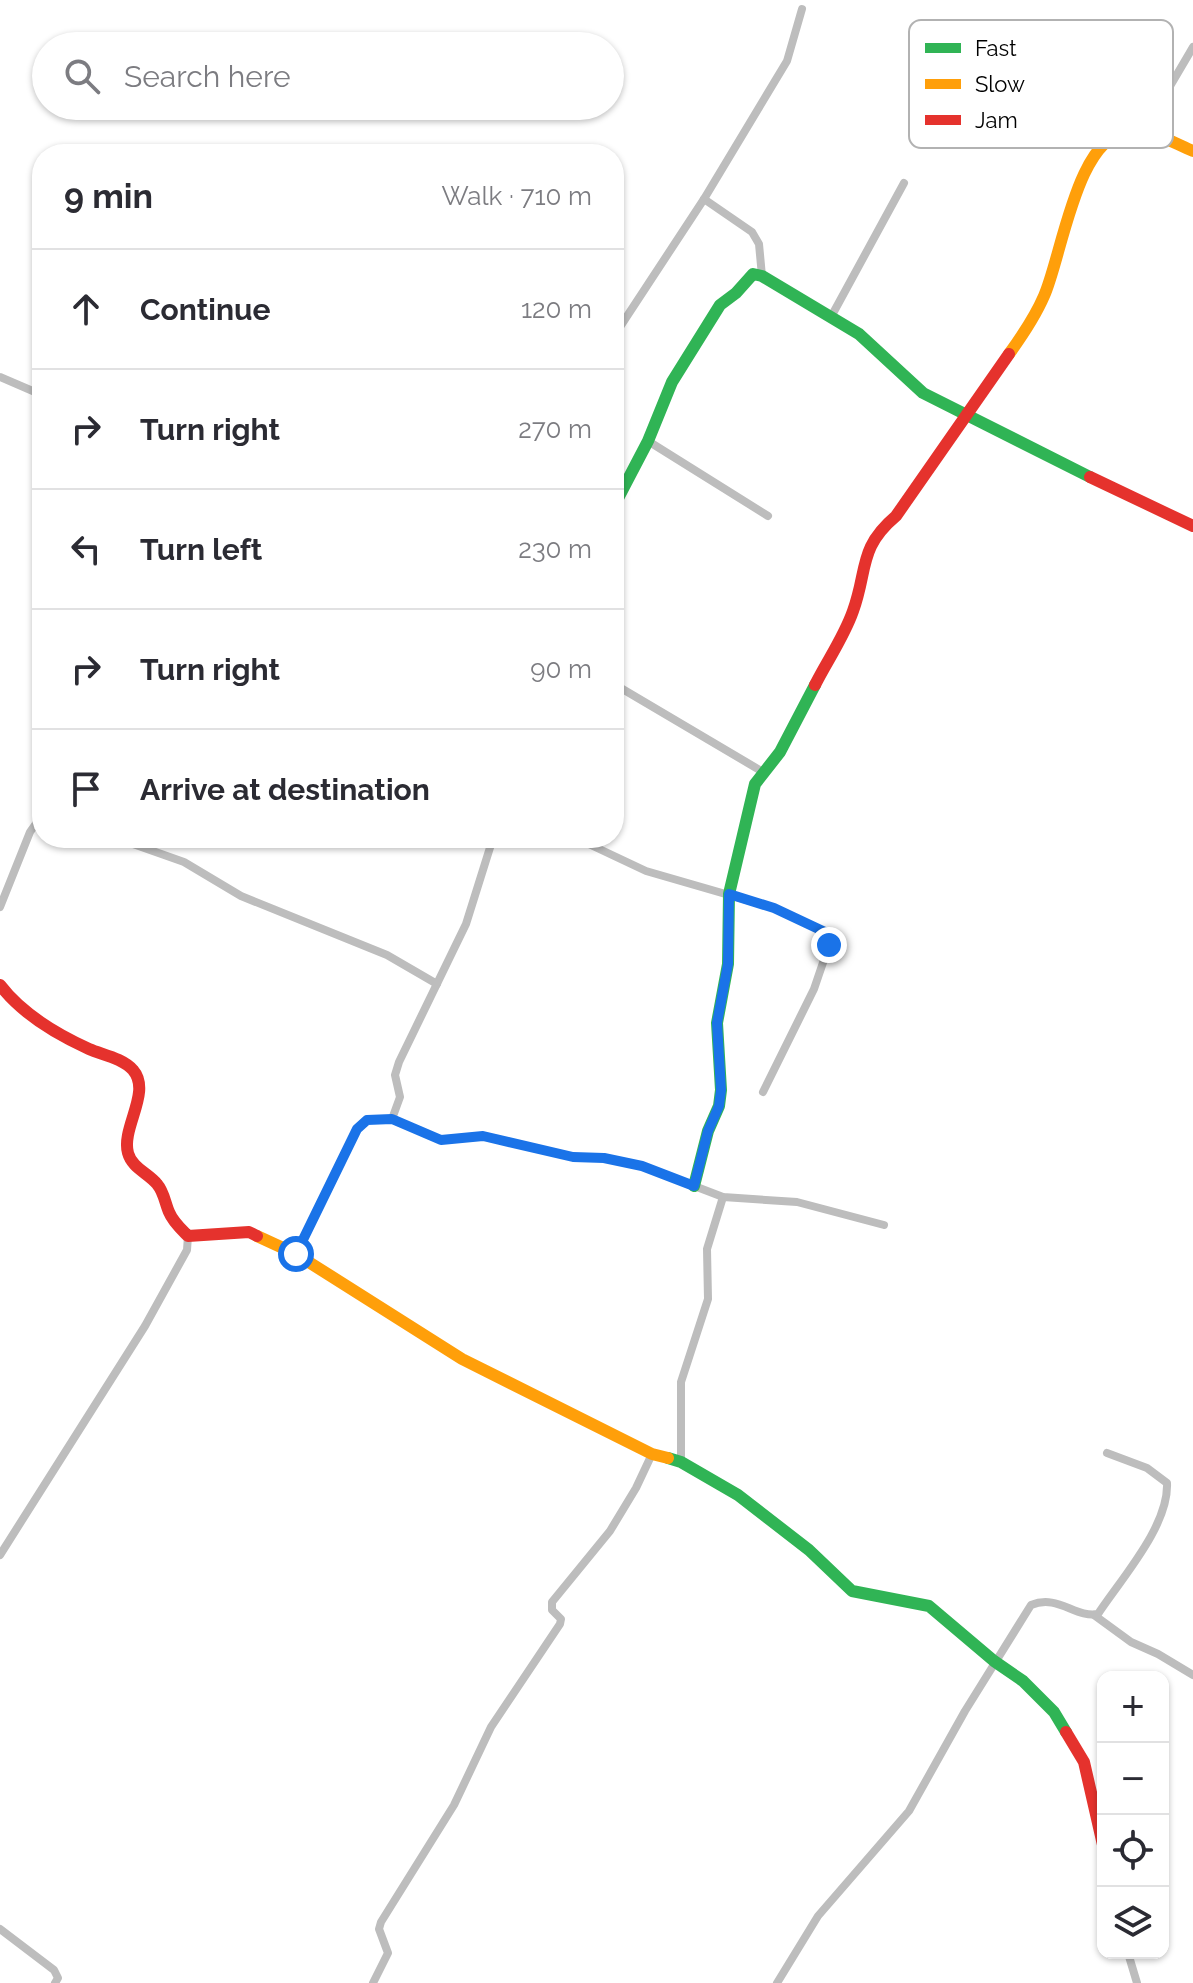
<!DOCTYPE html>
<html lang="en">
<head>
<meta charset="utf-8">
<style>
	:root { --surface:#fff; --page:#f2f2f3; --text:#2b2b33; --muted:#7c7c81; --line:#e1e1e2 }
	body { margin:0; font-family:Raleway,sans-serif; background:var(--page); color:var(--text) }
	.controls { position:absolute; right:24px; bottom:24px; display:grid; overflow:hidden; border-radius:16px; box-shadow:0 2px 6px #0004 }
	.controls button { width:72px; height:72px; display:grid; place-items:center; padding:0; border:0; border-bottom:2px solid var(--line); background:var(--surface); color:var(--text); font:40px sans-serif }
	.stop { position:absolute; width:24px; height:24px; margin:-18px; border:6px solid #1a73e8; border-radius:50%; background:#fff }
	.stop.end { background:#1a73e8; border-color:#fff; box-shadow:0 2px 8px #0008 }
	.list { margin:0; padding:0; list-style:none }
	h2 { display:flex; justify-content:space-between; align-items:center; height:104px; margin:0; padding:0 32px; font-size:34px }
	h2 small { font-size:26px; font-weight:400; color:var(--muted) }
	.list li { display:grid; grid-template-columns:52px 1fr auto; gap:24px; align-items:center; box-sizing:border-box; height:120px; padding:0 32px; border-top:2px solid var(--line) }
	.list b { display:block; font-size:30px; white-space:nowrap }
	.list em { font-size:26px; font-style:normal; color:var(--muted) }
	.icon { flex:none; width:44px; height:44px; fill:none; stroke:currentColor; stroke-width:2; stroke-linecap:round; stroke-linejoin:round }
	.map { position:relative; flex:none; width:1193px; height:1983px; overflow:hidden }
	.search { position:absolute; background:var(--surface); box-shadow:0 2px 6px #0004; left:32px; top:32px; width:592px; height:88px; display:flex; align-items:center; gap:20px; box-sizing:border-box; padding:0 28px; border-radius:44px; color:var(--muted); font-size:30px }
	.panel { position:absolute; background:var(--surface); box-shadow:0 2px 6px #0004; left:32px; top:144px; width:592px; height:704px; border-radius:32px }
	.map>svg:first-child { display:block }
</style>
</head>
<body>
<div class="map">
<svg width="1193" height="1983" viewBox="0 0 1193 1983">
	<rect width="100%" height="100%" fill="#fff"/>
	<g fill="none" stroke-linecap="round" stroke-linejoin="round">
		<g stroke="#bdbdbd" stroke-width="8">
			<polyline points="1152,133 1166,93 1193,47"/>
			<polyline points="704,199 752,232 759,244 762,276"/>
			<polyline points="831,317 904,183"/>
			<polyline points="614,336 704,199 787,61 802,9"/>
			<polyline points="0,377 42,395"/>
			<polyline points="648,441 768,516"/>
			<polyline points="614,684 763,772"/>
			<polyline points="116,838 184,862 241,896 387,955 437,984"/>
			<polyline points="576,838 646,871 774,908 825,932 829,945 814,989 763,1092"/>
			<polyline points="0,907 30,832 42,815"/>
			<polyline points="392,1119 400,1097 395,1075 399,1062 466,924 493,838"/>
			<polyline points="296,1254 357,1129 367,1120 392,1119 441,1140 483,1136 573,1157 604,1158 642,1166 723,1197 797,1202 884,1225"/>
			<polyline points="681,1462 681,1382 708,1299 707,1249 723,1197"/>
			<polyline points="0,1555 145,1326 187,1250 188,1236"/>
			<polyline points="1094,1615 1131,1642 1158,1654 1193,1675"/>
			<polyline points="1103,1868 1103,1874"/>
			<polyline points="0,1929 54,1970 58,1978 55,1983"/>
			<polyline points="1128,1953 1137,1983"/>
			<polyline points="373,1983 388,1953 379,1929 381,1922 454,1805 491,1727 560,1624 561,1619 552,1610 552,1602 610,1531 636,1488 652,1454"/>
			<path d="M 777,1983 L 818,1916 L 909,1811 L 965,1711 L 1031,1605 C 1058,1594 1075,1618 1098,1614 C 1121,1579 1169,1526 1167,1483 L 1147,1468 L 1107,1453"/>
		</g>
		<g stroke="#30b455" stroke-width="12">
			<polyline points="614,506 648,441 672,382 720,305 736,293 753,274 762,276 859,334 923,393 1090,477"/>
			<polyline points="694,1186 708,1131 719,1106 721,1090 717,1023 728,964 729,894 755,784 780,752 815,685"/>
			<polyline points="668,1458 681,1462 738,1495 809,1550 852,1591 929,1606 994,1661 1023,1681 1054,1712 1066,1732"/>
		</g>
		<g stroke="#ff9f0a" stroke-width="12">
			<path d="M 1009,354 C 1022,336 1035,317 1044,296 C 1062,256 1076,138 1128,131 C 1151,128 1173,143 1193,151"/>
			<polyline points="257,1236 296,1254 462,1359 652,1454 668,1458"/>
		</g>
		<g stroke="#e5322d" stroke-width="12">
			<polyline points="1090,477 1193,526"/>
			<path d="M 815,685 C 827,661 844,637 853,611 C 868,570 858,548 896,516 L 1009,354"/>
			<path d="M 0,985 C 22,1014 56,1034 89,1049 C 103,1055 122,1058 133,1070 C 152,1092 121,1128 128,1153 C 132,1168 148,1173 157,1184 C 164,1192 165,1203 169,1212 C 173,1222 181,1229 188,1236 L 249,1232 L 257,1236"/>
			<polyline points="1066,1732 1084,1762 1103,1845"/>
		</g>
	</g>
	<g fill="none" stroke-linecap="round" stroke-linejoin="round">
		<polyline stroke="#1a73e8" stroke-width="10" points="296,1254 357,1129 367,1120 392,1119 441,1140 483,1136 573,1157 604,1158 642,1166 694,1186 708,1131 719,1106 721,1090 717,1023 728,964 729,894 774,908 825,932 829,945"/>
	</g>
	<rect x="909" y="20" width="264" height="128" rx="12" fill="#fff" stroke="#b2b2b2" stroke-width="2"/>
	<rect x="925" y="43" width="36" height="10" fill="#30b455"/>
	<rect x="925" y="79" width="36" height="10" fill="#ff9f0a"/>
	<rect x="925" y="115" width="36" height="10" fill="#e5322d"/>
	<g font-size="22" fill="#000">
		<text x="975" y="56">Fast</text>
		<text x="975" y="92">Slow</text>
		<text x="975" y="128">Jam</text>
	</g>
</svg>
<div class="controls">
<button>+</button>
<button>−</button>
<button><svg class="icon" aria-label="locate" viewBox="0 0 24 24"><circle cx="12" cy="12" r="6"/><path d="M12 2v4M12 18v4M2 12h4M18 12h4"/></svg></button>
<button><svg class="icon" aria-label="layers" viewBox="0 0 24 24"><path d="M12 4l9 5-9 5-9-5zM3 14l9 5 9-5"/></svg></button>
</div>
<div class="stop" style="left:296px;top:1254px"></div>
<div class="stop end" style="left:829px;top:945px"></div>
<div class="search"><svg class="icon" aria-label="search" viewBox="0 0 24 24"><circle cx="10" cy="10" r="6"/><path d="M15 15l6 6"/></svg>Search here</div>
<section class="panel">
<h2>9 min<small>Walk · 710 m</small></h2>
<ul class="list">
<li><svg class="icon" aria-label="ahead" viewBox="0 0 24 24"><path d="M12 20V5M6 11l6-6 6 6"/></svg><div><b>Continue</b></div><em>120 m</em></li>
<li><svg class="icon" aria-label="right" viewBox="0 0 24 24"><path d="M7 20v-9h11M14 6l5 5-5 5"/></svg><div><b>Turn right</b></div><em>270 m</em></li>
<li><svg class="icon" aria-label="left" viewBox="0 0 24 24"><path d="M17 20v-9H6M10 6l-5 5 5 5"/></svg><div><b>Turn left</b></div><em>230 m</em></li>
<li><svg class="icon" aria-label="right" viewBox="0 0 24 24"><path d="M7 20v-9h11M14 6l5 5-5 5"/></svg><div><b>Turn right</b></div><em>90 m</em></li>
<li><svg class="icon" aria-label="arrive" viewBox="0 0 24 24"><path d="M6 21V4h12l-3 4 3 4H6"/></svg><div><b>Arrive at destination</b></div></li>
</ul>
</section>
</div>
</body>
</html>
